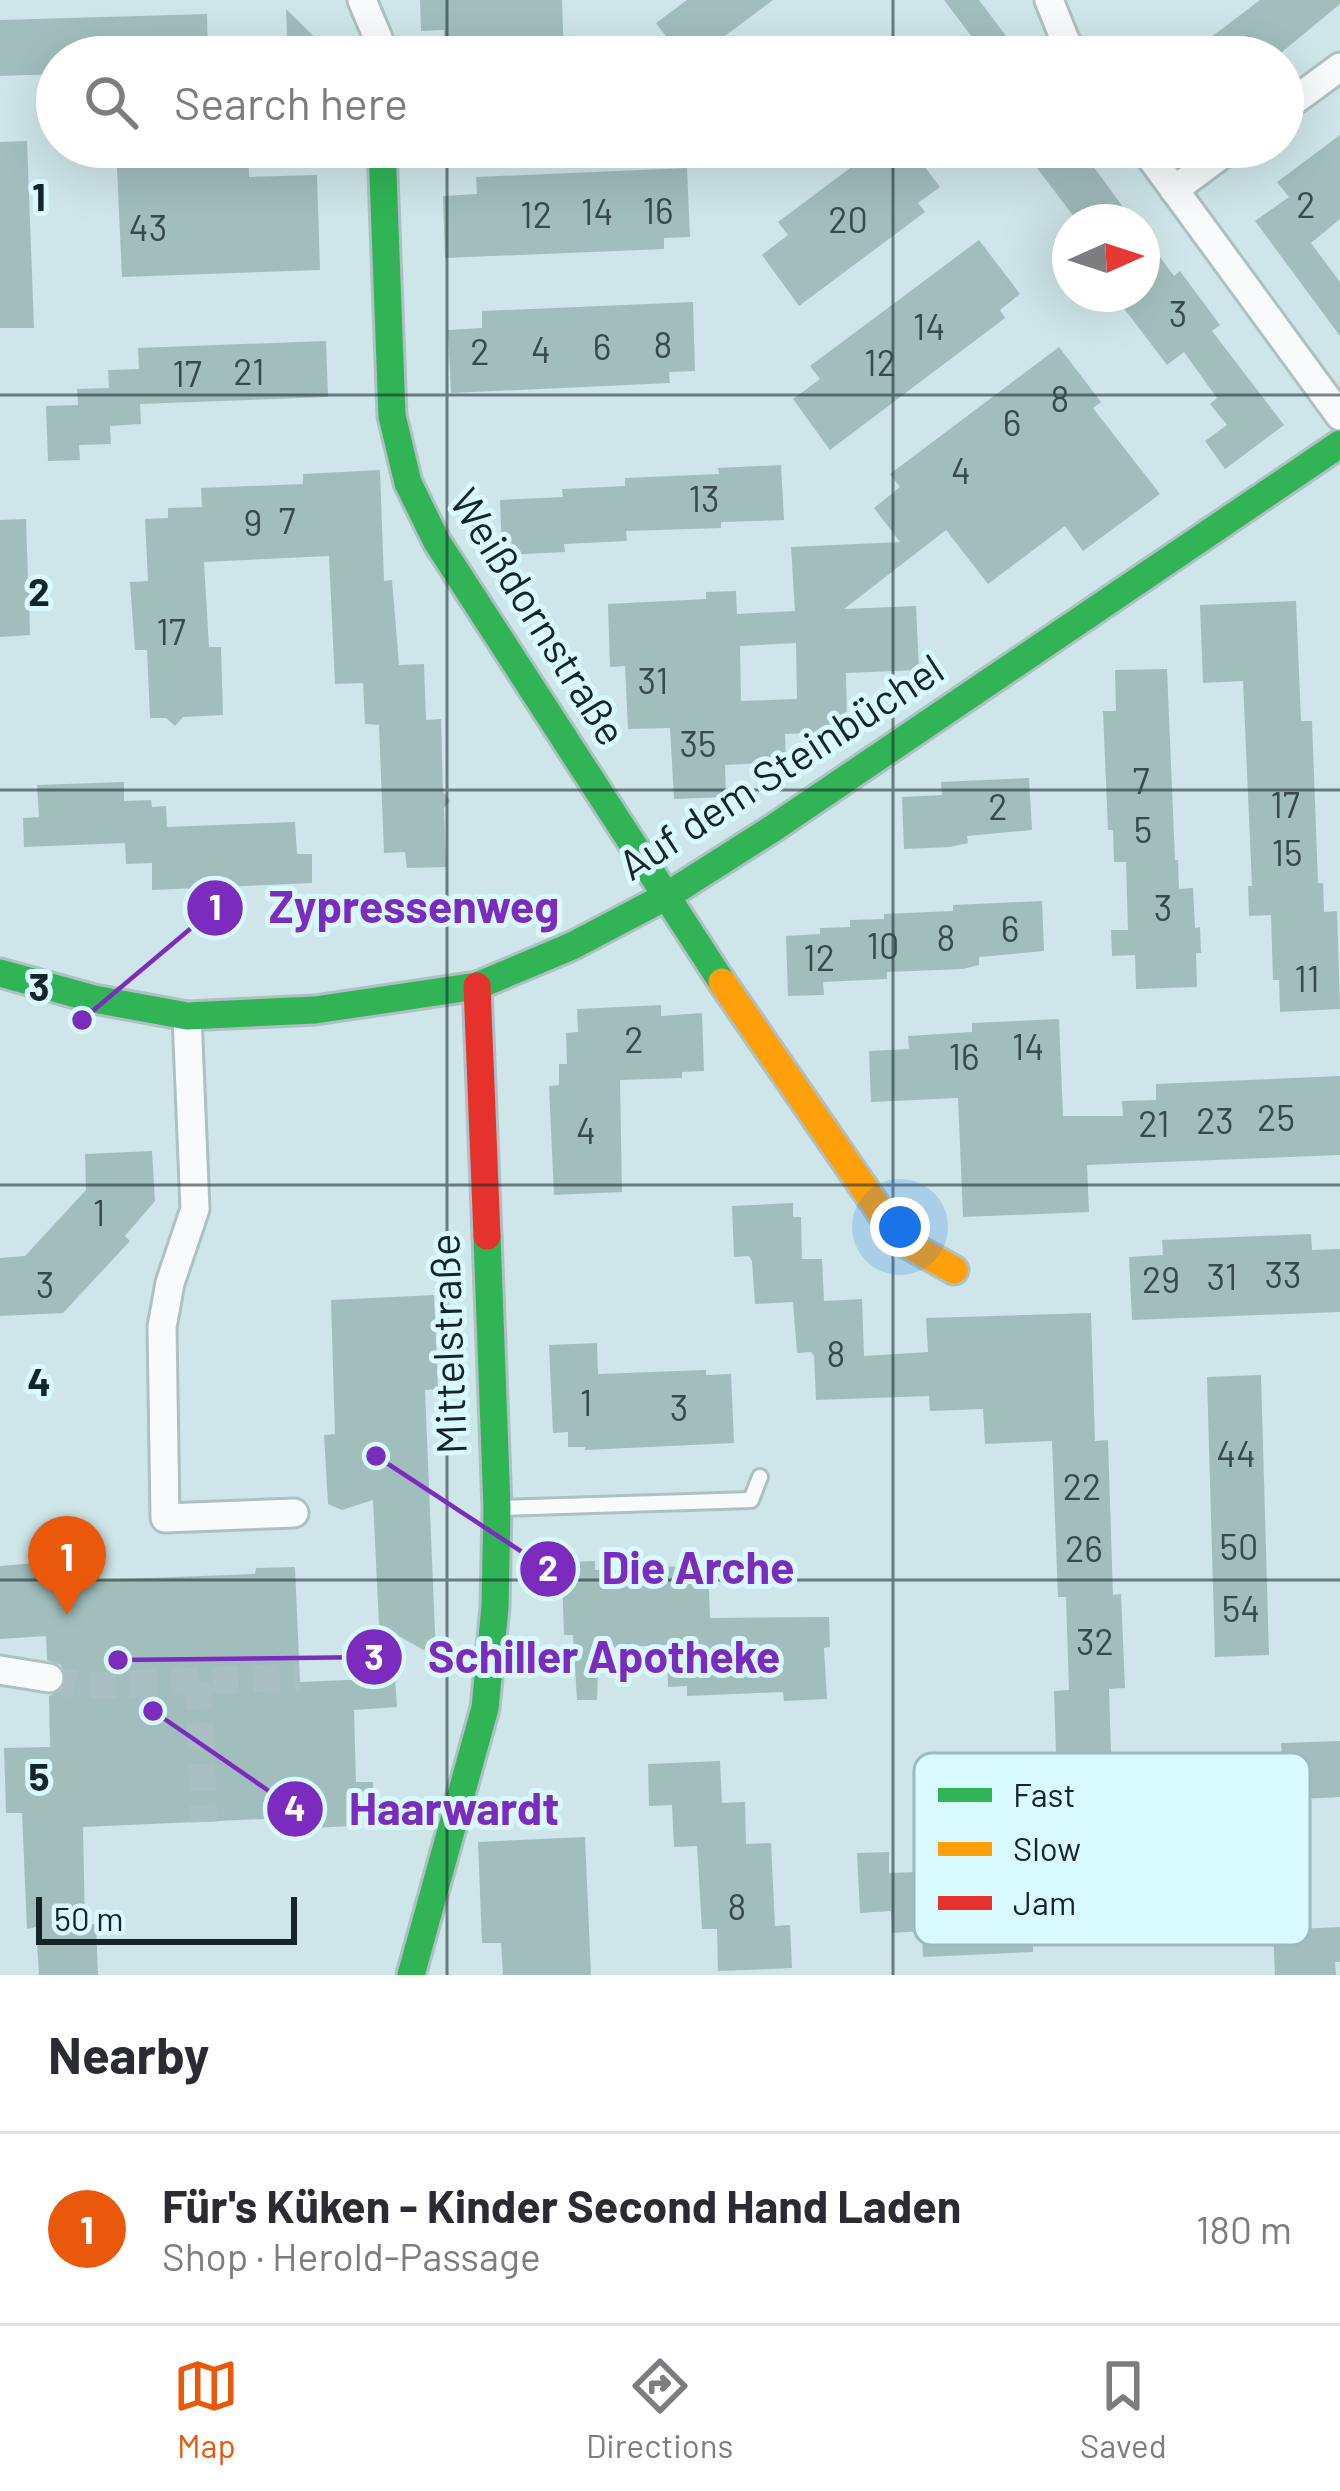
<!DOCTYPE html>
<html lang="en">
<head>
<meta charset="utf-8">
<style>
	:root { --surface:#fff; --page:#f7f7f7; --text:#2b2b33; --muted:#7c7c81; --line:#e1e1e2; --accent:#ea580c }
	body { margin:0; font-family:Barlow,sans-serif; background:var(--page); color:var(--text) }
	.compass { position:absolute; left:1052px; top:204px; width:108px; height:108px; border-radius:50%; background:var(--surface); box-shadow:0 12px 48px #0002; rotate:87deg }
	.scale { position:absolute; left:36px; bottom:30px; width:261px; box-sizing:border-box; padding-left:12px; border:6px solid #142528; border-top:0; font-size:33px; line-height:42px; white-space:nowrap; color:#142528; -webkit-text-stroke:9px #d7f9ff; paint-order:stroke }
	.you { position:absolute; left:900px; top:1227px; width:42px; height:42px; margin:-30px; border:9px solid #fff; border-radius:50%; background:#1a73e8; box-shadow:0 0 0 18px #1a73e833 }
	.badge { display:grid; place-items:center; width:78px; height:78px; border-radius:50%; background:var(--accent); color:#fff; font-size:39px; font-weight:700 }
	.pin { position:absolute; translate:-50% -99px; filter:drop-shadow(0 3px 6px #0008) }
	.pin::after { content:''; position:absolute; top:63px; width:42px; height:36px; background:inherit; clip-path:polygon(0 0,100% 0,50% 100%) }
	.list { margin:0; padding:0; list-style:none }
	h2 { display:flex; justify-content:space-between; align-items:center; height:156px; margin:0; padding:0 48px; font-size:51px }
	h2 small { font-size:39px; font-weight:400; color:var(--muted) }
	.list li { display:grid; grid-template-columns:78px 1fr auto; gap:36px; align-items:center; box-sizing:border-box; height:192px; padding:0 48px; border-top:3px solid var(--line) }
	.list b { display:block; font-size:45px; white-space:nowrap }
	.list p { margin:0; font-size:39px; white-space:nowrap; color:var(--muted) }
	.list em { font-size:39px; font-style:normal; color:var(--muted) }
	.icon { flex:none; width:66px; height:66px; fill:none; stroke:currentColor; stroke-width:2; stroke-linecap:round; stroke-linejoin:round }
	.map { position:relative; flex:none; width:1340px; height:1975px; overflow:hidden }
	.search { position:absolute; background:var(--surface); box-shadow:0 12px 48px #0002; left:36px; right:36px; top:36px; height:132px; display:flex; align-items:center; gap:30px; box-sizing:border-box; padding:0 42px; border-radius:66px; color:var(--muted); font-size:45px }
	.sheet { height:348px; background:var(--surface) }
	nav { display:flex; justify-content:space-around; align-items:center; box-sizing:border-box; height:168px; border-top:3px solid var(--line); background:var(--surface); font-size:33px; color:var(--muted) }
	nav a { display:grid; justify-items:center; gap:6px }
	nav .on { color:var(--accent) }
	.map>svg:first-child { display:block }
</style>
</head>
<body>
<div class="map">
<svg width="1340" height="1975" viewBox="0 0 1340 1975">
	<rect width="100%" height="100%" fill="#cee6e9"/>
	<g fill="#a1bebc" fill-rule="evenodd">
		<polygon points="420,0 562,0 564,57 445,57 444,30 421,31"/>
		<polygon points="687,0 773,0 697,57 681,57 656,23"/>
		<polygon points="944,0 979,0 1022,57 987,57"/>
		<polygon points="1260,0 1340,0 1340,4 1276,57 1185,57"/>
		<polygon points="286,9 335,57 288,57"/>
		<polygon points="207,14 208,57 57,57 57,74 0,76 0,20"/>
		<polygon points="1340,135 1340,219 1311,243 1340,282 1340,336 1255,221 1289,197 1277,182"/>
		<polygon points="27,141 34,328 0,328 0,142"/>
		<polygon points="116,147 248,147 249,177 317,175 320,270 122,277"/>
		<polygon points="878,147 910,147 940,187 918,203 925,212 799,306 762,255 788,235 778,222"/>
		<polygon points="1021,147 1079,147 1134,222 1078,222"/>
		<polygon points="687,168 690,237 664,238 664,249 445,258 443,196 477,194 476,177"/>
		<polygon points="1142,233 1174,276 1180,271 1220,325 1212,331 1284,425 1225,469 1205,441 1227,425 1210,404 1217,398 1184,352 1167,365 1113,294 1142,294"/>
		<polygon points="979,240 1020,294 1000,310 1005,318 830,450 793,399 820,379 810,366"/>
		<polygon points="693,302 695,371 669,372 670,383 451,393 448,330 482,328 482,311"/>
		<polygon points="326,341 328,397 140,404 141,424 110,426 111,444 79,445 80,460 48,461 46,406 78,405 77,389 109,388 108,370 139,369 138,348"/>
		<path d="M 1059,347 L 1101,402 L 1093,408 L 1160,494 L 1083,551 L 1065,526 L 988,584 L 946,530 L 844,609 L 916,606 L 919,670 L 846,673 L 847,731 L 785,734 L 786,762 L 725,765 L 726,797 L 674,799 L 670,728 L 628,729 L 625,666 L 610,667 L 608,604 L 706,599 L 706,592 L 736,591 L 737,614 L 795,611 L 791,547 L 900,542 L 874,508 L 900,487 L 890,474 ZM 796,643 L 797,699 L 741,701 L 740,646 Z"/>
		<polygon points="781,465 784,520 721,522 721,528 626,531 627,541 564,544 565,552 502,555 500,500 563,497 562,489 625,486 625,478 719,474 718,468"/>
		<polygon points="380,470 384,581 392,580 399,665 424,664 426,720 441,719 443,792 450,801 444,808 446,867 407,868 405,852 384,853 379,725 365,724 363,683 335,684 329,556 204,562 209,647 221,647 223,715 183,717 175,726 166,718 150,718 147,650 135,650 130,582 148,581 145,519 168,518 168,508 202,507 201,488 303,484 303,474"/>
		<polygon points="26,519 28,579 35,586 29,593 30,635 0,637 0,520"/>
		<polygon points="1296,601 1301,721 1312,721 1318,883 1323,883 1324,912 1337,911 1340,1009 1280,1012 1279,980 1273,980 1271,915 1249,916 1248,886 1252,886 1243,681 1203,683 1200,605"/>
		<polygon points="1167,669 1175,860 1178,860 1179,889 1193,888 1195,928 1200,927 1201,953 1196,953 1197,987 1136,989 1135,955 1112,956 1111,930 1128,930 1126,862 1114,862 1113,830 1108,830 1103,711 1116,711 1115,670"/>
		<polygon points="1029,778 1032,830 967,836 968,843 950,847 904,849 902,797 942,795 941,782"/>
		<polygon points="124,782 124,801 151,800 152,807 166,806 167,827 295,822 297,854 312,854 312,883 152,890 152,863 126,864 125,843 24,847 23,818 39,817 37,785"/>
		<polygon points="1042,901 1044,951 979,957 979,965 963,969 887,972 887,979 823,982 824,995 788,996 786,936 820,934 820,928 850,927 850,920 884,919 884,914 953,911 953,905"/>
		<polygon points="661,1005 661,1016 702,1013 704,1071 682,1072 682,1078 620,1080 622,1192 554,1195 549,1086 559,1085 559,1064 567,1064 566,1033 578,1032 577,1009"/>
		<polygon points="1059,1019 1063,1116 1123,1116 1122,1101 1156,1100 1156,1084 1340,1076 1340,1155 1087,1165 1089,1212 963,1217 958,1098 871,1102 869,1051 909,1049 908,1036 972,1032 972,1023"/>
		<polygon points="152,1151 155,1201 125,1236 130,1241 63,1313 0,1316 0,1258 25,1256 86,1190 85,1154"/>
		<polygon points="793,1203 793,1217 801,1217 802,1259 822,1259 824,1301 862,1299 864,1356 928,1352 926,1318 1091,1313 1095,1441 1108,1440 1113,1595 1121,1594 1125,1688 1109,1689 1111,1752 1056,1754 1054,1691 1069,1690 1066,1597 1058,1597 1052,1441 985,1444 983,1409 930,1411 929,1396 816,1400 814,1356 811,1352 797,1353 793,1302 755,1304 752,1261 749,1256 734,1257 732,1206"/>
		<polygon points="1311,1234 1312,1250 1340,1249 1340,1312 1132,1320 1129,1257 1163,1255 1162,1240"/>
		<polygon points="434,1295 438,1389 425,1390 436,1657 379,1625 373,1500 342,1510 328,1504 324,1435 335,1434 331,1300"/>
		<polygon points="597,1343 598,1374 706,1370 706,1375 731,1374 734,1443 585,1450 585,1447 568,1447 568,1432 553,1433 549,1345"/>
		<polygon points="1261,1375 1269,1655 1215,1657 1207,1377"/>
		<polygon points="97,1558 97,1580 255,1574 256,1568 295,1567 300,1682 395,1678 397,1707 354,1710 356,1782 373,1782 375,1825 288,1829 287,1818 83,1827 85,1925 96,1924 98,1975 39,1975 36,1927 27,1929 22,1813 6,1813 4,1748 50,1747 49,1696 62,1690 67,1680 61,1665 47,1660 46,1636 0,1639 0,1566"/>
		<polygon points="595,1561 595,1570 708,1565 710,1618 829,1617 830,1647 824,1648 827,1699 784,1701 783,1692 687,1696 687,1686 668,1687 667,1645 599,1648 597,1700 577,1700 573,1635 564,1635 562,1576 568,1576 568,1562"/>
		<polygon points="1340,1741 1340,1797 1284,1800 1284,1816 1246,1818 1247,1836 1210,1837 1208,1782 1244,1780 1243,1762 1282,1760 1281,1743"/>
		<polygon points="720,1761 722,1803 745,1802 746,1844 771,1843 775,1926 790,1925 792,1968 718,1971 717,1929 702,1929 697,1846 674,1847 672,1805 649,1806 648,1764"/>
		<polygon points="585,1837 591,1975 503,1975 501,1943 482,1943 478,1842"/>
		<polygon points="1173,1847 1175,1906 1145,1907 1146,1929 1115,1929 1115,1942 1033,1945 1033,1952 923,1957 922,1931 892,1933 891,1911 860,1913 857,1853 889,1852 889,1873 919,1872 920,1896 1031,1892 1030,1884 1113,1881 1112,1870 1143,1869 1143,1848"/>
		<polygon points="1340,1927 1340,1962 1335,1962 1336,1975 1275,1975 1273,1930"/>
	</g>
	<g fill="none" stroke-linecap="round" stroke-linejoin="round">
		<g stroke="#a9bfc2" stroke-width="27" stroke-dasharray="27 14" stroke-linecap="butt">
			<polyline points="49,1678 81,1686 299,1677"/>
			<polyline points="198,1682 204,1822"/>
		</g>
		<defs>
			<polyline id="lane" points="499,1508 751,1500 760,1477"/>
			<g id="street">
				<polyline points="362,0 378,38 379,57"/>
				<polyline points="1049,0 1065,40 1077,57"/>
				<polyline points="1283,109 1340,67"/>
				<polyline points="1143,147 1340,416"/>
				<polyline points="1174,190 1232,147"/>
				<polyline points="187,1016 195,1209 170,1283 162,1327 165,1518 294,1513"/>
				<polyline points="0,1670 49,1678"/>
			</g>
			<g id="fast">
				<polyline points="382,147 392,416 408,483 437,542 722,982"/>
				<polyline points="0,973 94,999 187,1016 315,1010 477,986 572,946 665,897 772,829 1340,444"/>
				<polyline points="411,1975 485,1708 495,1607 497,1508 487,1236"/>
			</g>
			<polyline id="slow" points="722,982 900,1240 954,1270"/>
			<polyline id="jam" points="477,986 487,1236"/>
		</defs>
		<use href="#lane" stroke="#adc0c2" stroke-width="20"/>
		<use href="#street" stroke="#adc0c2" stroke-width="33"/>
		<use href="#fast" stroke="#adc0c2" stroke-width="33"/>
		<use href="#slow" stroke="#adc0c2" stroke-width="33"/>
		<use href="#jam" stroke="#adc0c2" stroke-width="33"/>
		<use href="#lane" stroke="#f8fbfc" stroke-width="14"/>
		<use href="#street" stroke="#f8fbfc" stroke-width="27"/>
		<use href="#fast" stroke="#30b455" stroke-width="27"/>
		<use href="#slow" stroke="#ff9f0a" stroke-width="27"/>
		<use href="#jam" stroke="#e5322d" stroke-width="27"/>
	</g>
	<path fill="none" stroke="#142528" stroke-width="3" stroke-opacity="0.55" d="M 447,0 L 447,57M 893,0 L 893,57M 447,147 L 447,1975M 893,147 L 893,1975M 0,395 L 1340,395M 0,790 L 1340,790M 0,1185 L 1340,1185M 0,1580 L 1340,1580"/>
	<g text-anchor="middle" stroke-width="10" stroke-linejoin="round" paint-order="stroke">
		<g font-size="36" fill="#374b4d">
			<text x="1306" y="218">2</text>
			<text x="658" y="224">16</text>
			<text x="597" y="225">14</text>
			<text x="536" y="228">12</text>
			<text x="848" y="233">20</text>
			<text x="148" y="241">43</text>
			<text x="1178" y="327">3</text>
			<text x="929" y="340">14</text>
			<text x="663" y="358">8</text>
			<text x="602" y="360">6</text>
			<text x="541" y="363">4</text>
			<text x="480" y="365">2</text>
			<text x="880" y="376">12</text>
			<text x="249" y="385">21</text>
			<text x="187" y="387">17</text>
			<text x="1060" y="412">8</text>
			<text x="1012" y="436">6</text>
			<text x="961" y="484">4</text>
			<text x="704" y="512">13</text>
			<text x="287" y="534">7</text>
			<text x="253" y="536">9</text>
			<text x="171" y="645">17</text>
			<text x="653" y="694">31</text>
			<text x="698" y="757">35</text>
			<text x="1141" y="794">7</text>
			<text x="1285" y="818">17</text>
			<text x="998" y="820">2</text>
			<text x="1143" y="843">5</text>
			<text x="1287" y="866">15</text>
			<text x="1163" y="921">3</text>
			<text x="1010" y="942">6</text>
			<text x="946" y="951">8</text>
			<text x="883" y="959">10</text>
			<text x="819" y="971">12</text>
			<text x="1307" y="992">11</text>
			<text x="634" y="1053">2</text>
			<text x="1028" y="1060">14</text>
			<text x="964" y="1070">16</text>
			<text x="1276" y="1131">25</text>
			<text x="1215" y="1134">23</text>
			<text x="1154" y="1137">21</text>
			<text x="586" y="1144">4</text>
			<text x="99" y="1226">1</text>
			<text x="1283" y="1288">33</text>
			<text x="1222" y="1290">31</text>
			<text x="1161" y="1293">29</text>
			<text x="45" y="1298">3</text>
			<text x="836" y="1367">8</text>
			<text x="586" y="1416">1</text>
			<text x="679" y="1421">3</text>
			<text x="1236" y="1467">44</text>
			<text x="1082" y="1500">22</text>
			<text x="1239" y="1560">50</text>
			<text x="1084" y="1562">26</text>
			<text x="1241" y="1622">54</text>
			<text x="1095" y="1655">32</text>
			<text x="737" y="1920">8</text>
		</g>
		<g font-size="42" fill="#142528" stroke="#d7f9ff">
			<text transform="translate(538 617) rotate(58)" y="15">Weißdornstraße</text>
			<text transform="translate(781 767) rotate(-33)" y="15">Auf dem Steinbüchel</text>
			<text transform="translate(448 1344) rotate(-92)" y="15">Mittelstraße</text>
		</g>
	</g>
	<rect x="914" y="1753" width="396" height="192" rx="18" fill="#d7f9ff" stroke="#9cb9be" stroke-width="3"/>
	<rect x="938" y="1788" width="54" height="14" fill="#30b455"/>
	<rect x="938" y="1842" width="54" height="14" fill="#ff9f0a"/>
	<rect x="938" y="1896" width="54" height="14" fill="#e5322d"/>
	<g font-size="33" fill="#142528">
		<text x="1013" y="1807">Fast</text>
		<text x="1013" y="1861">Slow</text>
		<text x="1013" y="1915">Jam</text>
	</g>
	<g font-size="39" text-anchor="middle" font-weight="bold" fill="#142528" stroke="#d7f9ff" stroke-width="10" stroke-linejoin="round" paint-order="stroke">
		<text x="39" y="211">1</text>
		<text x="39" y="606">2</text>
		<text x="39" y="1001">3</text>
		<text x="39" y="1396">4</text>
		<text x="39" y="1791">5</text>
	</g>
	<path fill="none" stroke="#7b2cbf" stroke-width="4.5" d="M82 1020L215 908M376 1456L548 1569M118 1660L374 1657M153 1711L295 1809"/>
	<g fill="#7b2cbf" stroke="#d7f9ff" stroke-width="4.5">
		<circle cx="82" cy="1020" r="12"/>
		<circle cx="376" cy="1456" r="12"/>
		<circle cx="118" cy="1660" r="12"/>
		<circle cx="153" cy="1711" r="12"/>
		<circle cx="215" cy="908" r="30"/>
		<circle cx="548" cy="1569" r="30"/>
		<circle cx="374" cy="1657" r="30"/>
		<circle cx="295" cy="1809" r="30"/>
	</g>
	<g font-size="36" text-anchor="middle" font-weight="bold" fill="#fff">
		<text x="215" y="920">1</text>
		<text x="548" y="1581">2</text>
		<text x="374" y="1670">3</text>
		<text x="295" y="1821">4</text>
	</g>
	<g font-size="45" text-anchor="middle" font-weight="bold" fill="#7b2cbf" stroke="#d7f9ff" stroke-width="10" stroke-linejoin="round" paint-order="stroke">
		<text x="414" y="923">Zypressenweg</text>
		<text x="698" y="1584">Die Arche</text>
		<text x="604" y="1673">Schiller Apotheke</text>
		<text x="454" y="1825">Haarwardt</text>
	</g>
</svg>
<svg class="compass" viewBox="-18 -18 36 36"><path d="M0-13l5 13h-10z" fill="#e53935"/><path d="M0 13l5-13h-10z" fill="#7c7c81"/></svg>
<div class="scale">50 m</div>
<div class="you"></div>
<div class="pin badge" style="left:67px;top:1615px">1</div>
<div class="search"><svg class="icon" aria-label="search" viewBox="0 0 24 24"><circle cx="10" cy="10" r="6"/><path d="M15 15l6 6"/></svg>Search here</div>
</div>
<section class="sheet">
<h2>Nearby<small></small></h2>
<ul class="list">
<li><span class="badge">1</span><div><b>Für's Küken - Kinder Second Hand Laden</b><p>Shop · Herold-Passage</p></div><em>180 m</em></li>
</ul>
</section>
<nav>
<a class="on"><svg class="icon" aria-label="map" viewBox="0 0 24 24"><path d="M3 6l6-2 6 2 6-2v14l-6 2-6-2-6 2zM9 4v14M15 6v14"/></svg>Map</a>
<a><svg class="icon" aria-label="directions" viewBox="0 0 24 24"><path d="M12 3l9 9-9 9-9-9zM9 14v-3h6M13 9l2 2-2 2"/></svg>Directions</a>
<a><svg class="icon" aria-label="saved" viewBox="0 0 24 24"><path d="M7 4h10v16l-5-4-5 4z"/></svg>Saved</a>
</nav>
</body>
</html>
